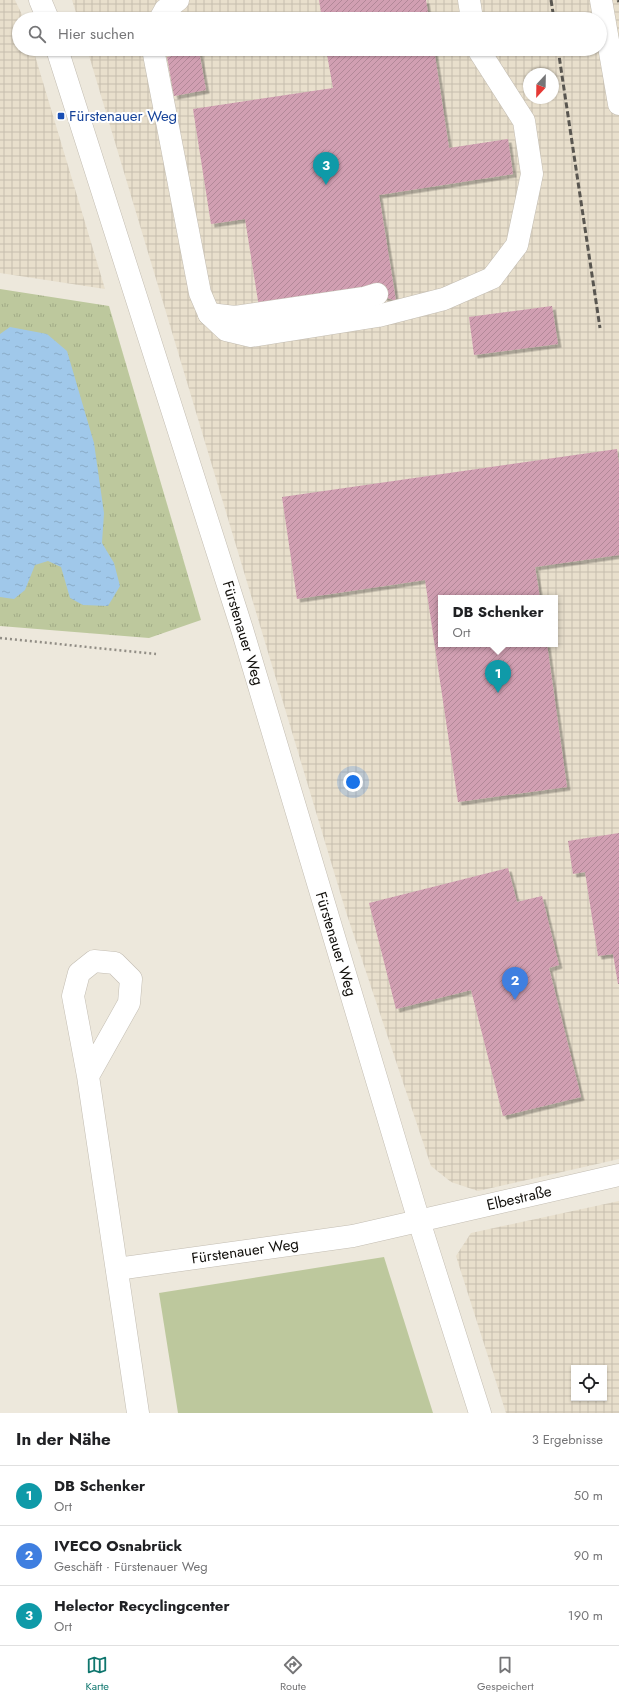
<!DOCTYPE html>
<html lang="de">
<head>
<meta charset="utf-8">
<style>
	:root { --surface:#fff; --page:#f2f2f2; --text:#202124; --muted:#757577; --line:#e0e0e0; --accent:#0f766e }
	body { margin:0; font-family:Jost,sans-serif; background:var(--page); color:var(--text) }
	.controls { position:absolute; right:12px; bottom:12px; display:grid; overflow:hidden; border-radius:0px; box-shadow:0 1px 3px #0004 }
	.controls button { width:36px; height:36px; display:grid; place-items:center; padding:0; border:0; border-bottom:1px solid var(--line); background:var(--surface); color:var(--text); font:20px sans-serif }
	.compass { position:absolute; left:523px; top:68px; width:36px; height:36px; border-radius:50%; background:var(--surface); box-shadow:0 1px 3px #0004; rotate:202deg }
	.you { position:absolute; left:353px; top:782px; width:14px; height:14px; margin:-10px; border:3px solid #fff; border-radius:50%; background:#1a73e8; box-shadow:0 0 0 6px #1a73e833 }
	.badge { display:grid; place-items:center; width:26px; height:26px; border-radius:50%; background:var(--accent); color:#fff; font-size:13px; font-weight:700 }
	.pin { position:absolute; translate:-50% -33px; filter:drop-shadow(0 1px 2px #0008) }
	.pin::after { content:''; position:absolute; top:21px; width:14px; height:12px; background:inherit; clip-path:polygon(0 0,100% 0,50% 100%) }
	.popup { position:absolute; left:438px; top:595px; width:120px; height:52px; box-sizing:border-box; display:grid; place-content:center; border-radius:0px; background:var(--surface); filter:drop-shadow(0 1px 3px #0005); font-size:13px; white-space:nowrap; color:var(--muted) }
	.popup b { font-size:15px; color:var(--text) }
	.popup::after { content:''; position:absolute; left:50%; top:100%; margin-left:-8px; border:8px solid transparent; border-top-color:var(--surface) }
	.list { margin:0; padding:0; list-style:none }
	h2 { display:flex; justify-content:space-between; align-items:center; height:52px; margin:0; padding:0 16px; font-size:17px }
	h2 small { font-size:13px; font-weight:400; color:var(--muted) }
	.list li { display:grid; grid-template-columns:26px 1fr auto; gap:12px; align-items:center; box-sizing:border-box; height:60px; padding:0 16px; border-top:1px solid var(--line) }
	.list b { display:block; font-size:15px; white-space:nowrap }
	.list p { margin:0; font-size:13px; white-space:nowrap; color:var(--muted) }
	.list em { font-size:13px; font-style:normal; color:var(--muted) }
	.icon { flex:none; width:22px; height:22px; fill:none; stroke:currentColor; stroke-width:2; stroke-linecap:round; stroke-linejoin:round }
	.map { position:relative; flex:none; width:619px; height:1413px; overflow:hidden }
	.search { position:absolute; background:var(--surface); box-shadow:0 1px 3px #0004; left:12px; right:12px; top:12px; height:44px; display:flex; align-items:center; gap:10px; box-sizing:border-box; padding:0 14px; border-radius:22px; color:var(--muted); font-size:15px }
	.sheet { height:232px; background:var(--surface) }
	nav { display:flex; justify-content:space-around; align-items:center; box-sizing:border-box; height:56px; border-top:1px solid var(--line); background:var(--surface); font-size:11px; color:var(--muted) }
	nav a { display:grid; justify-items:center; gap:2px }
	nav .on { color:var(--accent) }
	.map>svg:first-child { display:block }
</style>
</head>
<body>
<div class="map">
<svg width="619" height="1413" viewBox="0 0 619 1413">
	<defs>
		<pattern id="industrial-grid" width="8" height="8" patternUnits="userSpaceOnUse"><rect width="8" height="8" fill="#e8dfcc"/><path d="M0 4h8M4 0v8" fill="none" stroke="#c6beae"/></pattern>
		<pattern id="grass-tufts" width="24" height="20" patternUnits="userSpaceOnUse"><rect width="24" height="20" fill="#bdc89d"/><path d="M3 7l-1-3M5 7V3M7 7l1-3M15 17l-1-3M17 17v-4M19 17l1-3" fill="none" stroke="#a1ab86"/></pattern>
		<pattern id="water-ripples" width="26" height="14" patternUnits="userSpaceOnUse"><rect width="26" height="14" fill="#a0c8ea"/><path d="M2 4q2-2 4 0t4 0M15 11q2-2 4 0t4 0" fill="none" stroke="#89abc7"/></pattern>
		<pattern id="building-hatch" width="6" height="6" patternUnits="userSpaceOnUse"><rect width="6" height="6" fill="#d19fb2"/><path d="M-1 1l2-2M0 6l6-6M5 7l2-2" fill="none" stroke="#b28898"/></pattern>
		<filter id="shadow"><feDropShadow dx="3.5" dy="3.5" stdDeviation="0" flood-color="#0004"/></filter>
	</defs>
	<rect width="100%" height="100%" fill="#ede8dc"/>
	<g fill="url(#industrial-grid)" fill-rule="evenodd">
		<polygon points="0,0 15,0 24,19 19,19 19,49 33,49 105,289 0,273"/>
		<path d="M 72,0 L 619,0 L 619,1159 L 478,1191 L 451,1182 L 431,1166 L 346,912 L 87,49 L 600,49 L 600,19 L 78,19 ZM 529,74 L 553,74 L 553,98 L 529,98 ZM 441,598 L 555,598 L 555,644 L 441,644 Z"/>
		<path d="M 619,1201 L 619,1413 L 506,1413 L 456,1256 L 471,1233 ZM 574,1368 L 604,1368 L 604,1398 L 574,1398 Z"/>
	</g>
	<polygon fill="url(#grass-tufts)" points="0,289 109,306 201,620 149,638 0,626"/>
	<polygon fill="#bdc89d" points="384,1257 433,1413 178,1413 159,1293"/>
	<polygon fill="url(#water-ripples)" points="10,327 47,334 67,351 94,443 104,513 102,543 114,563 120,586 108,606 83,605 70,598 61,567 48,561 35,565 25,590 14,599 0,597 0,334"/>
	<g fill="url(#building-hatch)" filter="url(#shadow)">
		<polygon points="319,0 426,0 429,19 322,19"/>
		<polygon points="326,49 434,49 449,148 508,139 513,174 379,195 396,301 368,291 259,307 245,219 211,224 193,109 333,88"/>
		<polygon points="199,51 206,90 174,96 167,57"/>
		<polygon points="552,306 558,344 474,355 469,317"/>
		<polygon points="617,449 619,465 619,555 535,567 540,598 441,598 441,644 547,644 567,787 458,802 425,580 297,599 282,497"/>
		<polygon points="619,833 619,984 618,984 613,954 598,956 585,872 573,874 568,841"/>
		<polygon points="508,868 517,902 542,896 559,965 549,968 581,1097 503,1116 471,990 396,1009 369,903"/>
	</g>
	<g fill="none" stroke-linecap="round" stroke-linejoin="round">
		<defs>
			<g id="minor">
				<polyline points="40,0 48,19"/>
				<polyline points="469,0 472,19"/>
				<polyline points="601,0 619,104"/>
				<polyline points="160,19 165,10 178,0"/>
				<polyline points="57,49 242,629 419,1221 480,1413"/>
				<polyline points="153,49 200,293 209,314 226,330 251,336 378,316 444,299 492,278 517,245 532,174 524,121 478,49"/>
				<polyline points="209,314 235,317 364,298 377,294"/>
				<polyline points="88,1076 129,1003 131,979 115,963 94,961 79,973 73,996 88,1076 138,1413"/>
				<polyline points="117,1269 353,1236 619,1175"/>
			</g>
		</defs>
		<use href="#minor" stroke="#c3bdb2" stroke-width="23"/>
		<polyline stroke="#918d85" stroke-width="2.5" stroke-dasharray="2 3" stroke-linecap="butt" points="0,638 156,654"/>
		<use href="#minor" stroke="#fff" stroke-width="22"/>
		<g stroke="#595650" stroke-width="3" stroke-dasharray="6 3" stroke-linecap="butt">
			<polyline points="551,0 554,19"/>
			<polyline points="618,0 619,2"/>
			<polyline points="558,49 600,328"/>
		</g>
	</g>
	<rect fill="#1a4fb4" stroke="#fff" stroke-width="1.5" x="57" y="112" width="8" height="8" rx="2"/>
	<g text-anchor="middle" stroke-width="4" stroke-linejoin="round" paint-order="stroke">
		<g font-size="15" fill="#164399" stroke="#fff" text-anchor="start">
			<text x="69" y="121">Fürstenauer Weg</text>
		</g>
		<g font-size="15" fill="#110f0b" stroke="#fff">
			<text transform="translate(243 633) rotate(73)" y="5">Fürstenauer Weg</text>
			<text transform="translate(336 944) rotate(73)" y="5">Fürstenauer Weg</text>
			<text transform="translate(519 1198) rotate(-13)" y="5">Elbestraße</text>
			<text transform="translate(245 1251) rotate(-8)" y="5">Fürstenauer Weg</text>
		</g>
	</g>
</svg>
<div class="controls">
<button><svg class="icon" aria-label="locate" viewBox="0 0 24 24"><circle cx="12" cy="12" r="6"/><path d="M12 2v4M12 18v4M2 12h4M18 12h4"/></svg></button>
</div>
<svg class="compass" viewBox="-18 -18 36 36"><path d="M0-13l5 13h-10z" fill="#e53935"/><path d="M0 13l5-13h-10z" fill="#757577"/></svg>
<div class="you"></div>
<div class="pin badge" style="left:498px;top:693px;background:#0f9aa8">1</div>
<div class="popup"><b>DB Schenker</b>Ort</div>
<div class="pin badge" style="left:515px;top:1000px;background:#3f7fe0">2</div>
<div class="pin badge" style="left:326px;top:185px;background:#0f9aa8">3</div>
<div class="search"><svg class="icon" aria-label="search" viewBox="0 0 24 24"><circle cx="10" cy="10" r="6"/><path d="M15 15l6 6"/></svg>Hier suchen</div>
</div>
<section class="sheet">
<h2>In der Nähe<small>3 Ergebnisse</small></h2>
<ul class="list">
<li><span class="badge" style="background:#0f9aa8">1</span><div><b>DB Schenker</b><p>Ort</p></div><em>50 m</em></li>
<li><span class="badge" style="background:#3f7fe0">2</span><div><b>IVECO Osnabrück</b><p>Geschäft · Fürstenauer Weg</p></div><em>90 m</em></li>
<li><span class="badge" style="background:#0f9aa8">3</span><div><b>Helector Recyclingcenter</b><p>Ort</p></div><em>190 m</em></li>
</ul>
</section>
<nav>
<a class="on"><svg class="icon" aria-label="map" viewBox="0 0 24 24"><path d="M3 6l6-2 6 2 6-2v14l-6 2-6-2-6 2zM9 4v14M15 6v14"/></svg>Karte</a>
<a><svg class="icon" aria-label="directions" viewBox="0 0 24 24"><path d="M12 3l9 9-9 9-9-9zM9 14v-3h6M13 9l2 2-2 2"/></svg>Route</a>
<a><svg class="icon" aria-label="saved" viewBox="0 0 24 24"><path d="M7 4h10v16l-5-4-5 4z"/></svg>Gespeichert</a>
</nav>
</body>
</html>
